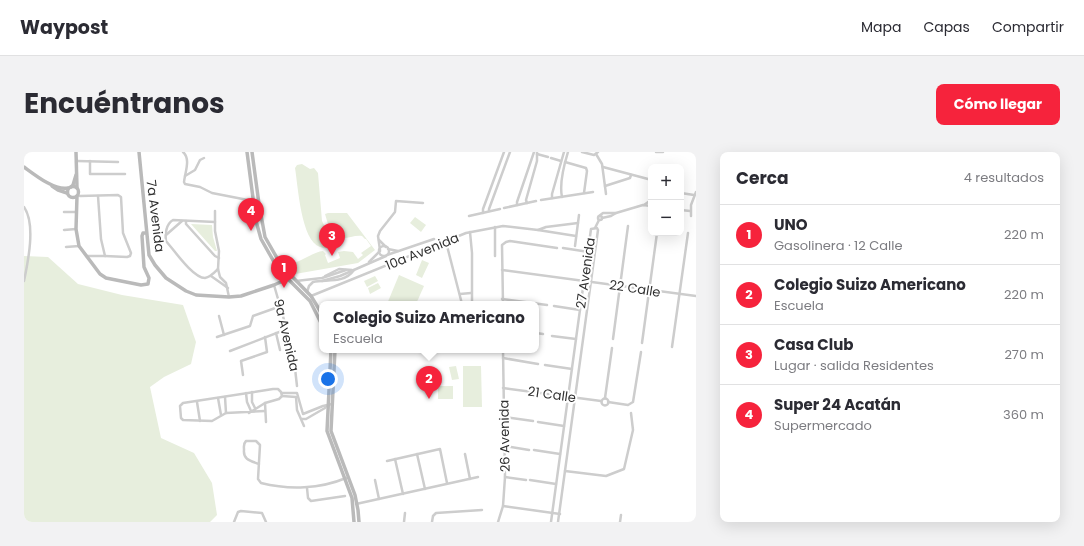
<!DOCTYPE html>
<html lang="es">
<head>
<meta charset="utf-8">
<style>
	:root { --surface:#fff; --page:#f2f2f3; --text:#2b2b33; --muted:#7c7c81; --line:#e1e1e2; --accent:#f6233c }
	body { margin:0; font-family:Poppins,sans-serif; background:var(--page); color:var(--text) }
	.controls { position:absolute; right:12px; top:12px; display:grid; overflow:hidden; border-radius:8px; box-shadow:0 4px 16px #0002 }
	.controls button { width:36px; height:36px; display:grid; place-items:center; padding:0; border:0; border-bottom:1px solid var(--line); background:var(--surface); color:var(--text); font:20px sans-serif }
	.you { position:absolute; left:304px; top:227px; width:14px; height:14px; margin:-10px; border:3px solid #fff; border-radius:50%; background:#1a73e8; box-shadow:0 0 0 6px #1a73e833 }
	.badge { display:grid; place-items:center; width:26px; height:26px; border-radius:50%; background:var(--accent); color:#fff; font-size:13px; font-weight:700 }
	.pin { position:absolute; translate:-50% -33px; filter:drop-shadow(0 1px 2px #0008) }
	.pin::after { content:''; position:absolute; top:21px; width:14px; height:12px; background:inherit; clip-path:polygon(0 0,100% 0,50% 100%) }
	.popup { position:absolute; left:295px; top:149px; width:220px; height:52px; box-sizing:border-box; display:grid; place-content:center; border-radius:8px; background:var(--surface); filter:drop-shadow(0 1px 3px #0005); font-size:13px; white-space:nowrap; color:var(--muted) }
	.popup b { font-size:15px; color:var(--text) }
	.popup::after { content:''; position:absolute; left:50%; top:100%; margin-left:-8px; border:8px solid transparent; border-top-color:var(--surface) }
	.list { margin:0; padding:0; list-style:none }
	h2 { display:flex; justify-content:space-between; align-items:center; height:52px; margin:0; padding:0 16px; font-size:17px }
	h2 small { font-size:13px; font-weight:400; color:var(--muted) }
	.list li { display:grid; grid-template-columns:26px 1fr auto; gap:12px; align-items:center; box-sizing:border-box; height:60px; padding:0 16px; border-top:1px solid var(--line) }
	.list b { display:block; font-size:15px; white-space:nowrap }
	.list p { margin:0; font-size:13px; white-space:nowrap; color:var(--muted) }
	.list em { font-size:13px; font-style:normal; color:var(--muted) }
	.map { position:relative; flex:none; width:672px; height:370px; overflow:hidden; border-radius:8px }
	header { display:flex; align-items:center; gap:24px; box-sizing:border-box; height:56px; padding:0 20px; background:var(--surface); border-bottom:1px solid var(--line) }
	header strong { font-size:19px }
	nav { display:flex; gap:22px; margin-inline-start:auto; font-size:14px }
	.intro { display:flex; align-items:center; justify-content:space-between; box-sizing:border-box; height:96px; padding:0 24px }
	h1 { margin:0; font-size:28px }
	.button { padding:10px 18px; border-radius:8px; background:var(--accent); color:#fff; font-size:14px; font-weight:700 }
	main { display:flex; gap:24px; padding:0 24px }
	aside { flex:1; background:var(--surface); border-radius:8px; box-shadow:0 4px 16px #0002 }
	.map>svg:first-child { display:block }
</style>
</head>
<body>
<header>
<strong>Waypost</strong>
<nav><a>Mapa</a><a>Capas</a><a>Compartir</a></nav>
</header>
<div class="intro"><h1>Encuéntranos</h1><a class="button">Cómo llegar</a></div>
<main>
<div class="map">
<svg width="672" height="370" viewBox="0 0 672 370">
	<rect width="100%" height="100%" fill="#fff"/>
	<g fill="#e7eedd">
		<path d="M 278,12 L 286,17 L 290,16 L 294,21 L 298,69 L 301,75 L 313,89 L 311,94 C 306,96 301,97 296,95 C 277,89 274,34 271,16 L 273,13 Z"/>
		<path d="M 304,61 L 323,61 L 351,98 L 334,111 L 271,122 L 258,107 L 262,107 C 263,109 264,110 267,111 C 273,112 289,100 299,99 L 302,102 L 301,103 L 304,111 L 316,106 L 314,100 L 320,99 L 329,100 L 334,107 L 339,103 L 337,101 L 347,94 L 342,87 L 341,87 L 338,84 C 330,83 324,87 316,86 L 304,72 L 301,62 Z"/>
		<polygon points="391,65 402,73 397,80 386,71"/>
		<polygon points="167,72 188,73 189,85 193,99 191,99"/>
		<polygon points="0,104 24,105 54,132 98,143 159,153 172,190 167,212 140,225 126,235 137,286 170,301 188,331 193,363 186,370 0,370"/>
		<polygon points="398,108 405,111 398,126 392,123"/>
		<polygon points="375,123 400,134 392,152 363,152"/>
		<polygon points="351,124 354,129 343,135 340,129"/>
		<polygon points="354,131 357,136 346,142 344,136"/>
		<polygon points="432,214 435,227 428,228 425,215"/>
		<polygon points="439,214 457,214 458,255 439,255"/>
		<polygon points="414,234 429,234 429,247 422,247 422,236 422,247 414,247"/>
	</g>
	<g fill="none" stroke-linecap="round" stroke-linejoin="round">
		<g stroke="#cdcdcd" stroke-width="2.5">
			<path d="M 159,0 C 167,7 161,20 160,30 L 161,32 L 176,35 L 188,41 L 229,49 L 234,48"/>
			<polyline points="558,0 570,3 574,0"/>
			<polyline points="632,0 639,0"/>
			<polyline points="513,2 524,5"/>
			<polyline points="572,2 578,12 582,42"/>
			<polyline points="527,6 537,9"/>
			<polyline points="53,9 94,10"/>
			<polyline points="66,9 66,22 101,22"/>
			<polyline points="541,10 562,16 563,19 560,41"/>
			<polyline points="579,15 624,27"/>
			<polyline points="161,24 171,18 176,8 180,6"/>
			<polyline points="581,34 606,26 607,23"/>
			<polyline points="657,41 670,43"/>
			<polyline points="56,44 94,43 97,45 99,81 107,101 106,104 103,105 81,104 62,104"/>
			<polyline points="74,44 77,87 81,104"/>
			<path d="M 538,45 C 535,31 540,13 544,0"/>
			<polyline points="528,46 528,42 540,0"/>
			<polyline points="517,48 569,40"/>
			<polyline points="503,51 502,48 513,9 513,0"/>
			<polyline points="493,53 493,50 510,0"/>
			<polyline points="620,53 627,48"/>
			<path d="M 0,55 C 12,72 4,110 0,129"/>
			<polyline points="480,56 512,49"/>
			<polyline points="657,58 666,59"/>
			<polyline points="191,59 191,79 195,99 194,117 196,125 202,131 205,145"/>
			<polyline points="465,59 465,57 486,0"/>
			<polyline points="40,60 52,60"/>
			<polyline points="459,61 459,57 480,0"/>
			<circle cx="576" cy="66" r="2"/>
			<polyline points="445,64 476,57"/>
			<polyline points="575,64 579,61 592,61 619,53 627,54"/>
			<polyline points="667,64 667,53 672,40"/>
			<polyline points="578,66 587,64 592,61"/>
			<polyline points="162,69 162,72 191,104 195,106"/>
			<path d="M 191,70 L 149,68 C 142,72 141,82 142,89 C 150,98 169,126 181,126 C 187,125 190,121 194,117"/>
			<polyline points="471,75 471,104"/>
			<polyline points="571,76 575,68"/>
			<polyline points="40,78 52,77"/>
			<polyline points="446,80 448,101 448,152"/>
			<polyline points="142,83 158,69"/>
			<polyline points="552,84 514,78 522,75 554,71"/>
			<polyline points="355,88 362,95"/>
			<polyline points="422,90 438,152"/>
			<polyline points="551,94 555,63"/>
			<circle cx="360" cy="99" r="5"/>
			<polyline points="42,95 55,94"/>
			<polyline points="539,96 565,100"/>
			<polyline points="364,97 374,99"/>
			<polyline points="356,98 354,84 356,79 371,60 372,49 399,51"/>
			<polyline points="363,103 410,87"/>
			<polyline points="345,110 356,99"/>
			<polyline points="478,118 672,144"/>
			<polyline points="187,124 204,136"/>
			<polyline points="301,124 315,117 328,118"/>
			<polyline points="272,129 298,126 322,118"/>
			<polyline points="298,129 316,124 362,104"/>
			<polyline points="250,133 269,199 273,234"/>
			<path d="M 283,140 L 285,134 L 289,130 C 303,127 320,132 330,118"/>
			<polyline points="436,142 447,141"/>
			<polyline points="287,144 442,81 479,74 514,78"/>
			<polyline points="478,147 523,153"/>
			<polyline points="479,152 478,93 482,90 486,89 533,96"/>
			<polyline points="530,154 556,158"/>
			<polyline points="195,164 200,183"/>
			<polyline points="252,181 256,198"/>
			<polyline points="512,181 519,182"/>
			<polyline points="528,184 552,187"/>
			<polyline points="193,185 226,174 229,164 257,154"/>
			<polyline points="589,187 604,74"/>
			<polyline points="618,191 633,81"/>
			<polyline points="648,195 664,81"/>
			<polyline points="206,199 263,177"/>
			<polyline points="479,206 514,212"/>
			<polyline points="521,213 548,217"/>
			<polyline points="219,223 217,209 243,200 241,185"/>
			<polyline points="479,236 577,249"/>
			<polyline points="228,240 228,250 231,256"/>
			<polyline points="222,241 223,250 227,259"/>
			<polyline points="258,241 273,241 279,262 299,254 308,252"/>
			<polyline points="258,244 272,245 273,258 280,274"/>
			<polyline points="201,245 202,261"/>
			<polyline points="194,246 197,263"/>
			<polyline points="581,246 588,196"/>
			<circle cx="581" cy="250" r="3.5"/>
			<polyline points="173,250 176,269"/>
			<polyline points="584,250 604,253 609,250 617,200"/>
			<polyline points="241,251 242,270"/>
			<polyline points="225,261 241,251 255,247 258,244 257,240 254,237 249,237 159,251 156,254 157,266 159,268 188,269 202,261 241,259"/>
			<polyline points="480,265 509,269"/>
			<polyline points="278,267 282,267 301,256 302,254"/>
			<polyline points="514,270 540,274"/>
			<polyline points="481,294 505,298"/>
			<polyline points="510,298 536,302"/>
			<polyline points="393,302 401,337"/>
			<polyline points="441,302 446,327"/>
			<polyline points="371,307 379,342"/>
			<polyline points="363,309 416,297 423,331"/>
			<path d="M 235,312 C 227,309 219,308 220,298 C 220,294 219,292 222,289 L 232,289 L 236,293 L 234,327 L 237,331 C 265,338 296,337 322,326"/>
			<polyline points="541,319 582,324 600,317 609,278 607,261"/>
			<polyline points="481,325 502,328"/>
			<polyline points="351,328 355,347"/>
			<polyline points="506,328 532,332"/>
			<polyline points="283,336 284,346 287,349 321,344"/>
			<polyline points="332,352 454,325"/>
			<polyline points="479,354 536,362"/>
			<polyline points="210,370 214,360 217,359 238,361 242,370"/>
			<polyline points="380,370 381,361"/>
			<polyline points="408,370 409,364 412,361 458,358"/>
			<polyline points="474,370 479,354 481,325 479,198"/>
			<polyline points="527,370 567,77 573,76 574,78 534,370"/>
			<polyline points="596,370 597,363"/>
		</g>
		<g stroke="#bababa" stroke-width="3.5">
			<polyline points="52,0 53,36"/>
			<polyline points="115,0 125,103 131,113 142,126 162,139 172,143 205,145 217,144 250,133 261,128 266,123"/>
			<polyline points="223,0 232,69 237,87 254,117 286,149 298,173"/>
			<polyline points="228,0 235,52 241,85 257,113 287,144 298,162"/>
			<path d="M 0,15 C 11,23 31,39 44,36"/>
			<polyline points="28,34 34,38 43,41"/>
			<circle cx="49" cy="40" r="5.5"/>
			<polyline points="47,35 49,33 52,23"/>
			<polyline points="53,44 52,77 55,94 76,122 82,126 117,133 124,132 125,126 120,115 118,84 119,81 122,81"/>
			<polyline points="307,198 303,279 328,346 330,370"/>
			<polyline points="311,198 307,279 331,343 334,358 335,370"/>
		</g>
	</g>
	<g text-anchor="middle" stroke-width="4" stroke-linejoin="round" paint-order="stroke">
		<g font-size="13" fill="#303030" stroke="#fff">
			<text transform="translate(132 64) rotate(83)" y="5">7a Avenida</text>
			<text transform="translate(398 99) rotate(-22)" y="5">10a Avenida</text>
			<text transform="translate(561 121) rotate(-82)" y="5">27 Avenida</text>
			<text transform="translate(611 136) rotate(9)" y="5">22 Calle</text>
			<text transform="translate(263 183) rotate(77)" y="5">9a Avenida</text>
			<text transform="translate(528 242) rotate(8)" y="5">21 Calle</text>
			<text transform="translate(480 284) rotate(-91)" y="5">26 Avenida</text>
		</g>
	</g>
</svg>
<div class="controls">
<button>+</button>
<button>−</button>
</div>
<div class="you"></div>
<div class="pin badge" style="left:260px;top:136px">1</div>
<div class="pin badge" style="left:405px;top:247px">2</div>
<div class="popup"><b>Colegio Suizo Americano</b>Escuela</div>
<div class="pin badge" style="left:308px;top:104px">3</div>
<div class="pin badge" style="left:227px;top:79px">4</div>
</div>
<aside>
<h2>Cerca<small>4 resultados</small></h2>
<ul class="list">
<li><span class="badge">1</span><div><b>UNO</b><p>Gasolinera · 12 Calle</p></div><em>220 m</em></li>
<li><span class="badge">2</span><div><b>Colegio Suizo Americano</b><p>Escuela</p></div><em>220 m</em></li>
<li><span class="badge">3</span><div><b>Casa Club</b><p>Lugar · salida Residentes</p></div><em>270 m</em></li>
<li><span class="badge">4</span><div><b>Super 24 Acatán</b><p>Supermercado</p></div><em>360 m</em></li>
</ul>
</aside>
</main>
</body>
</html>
